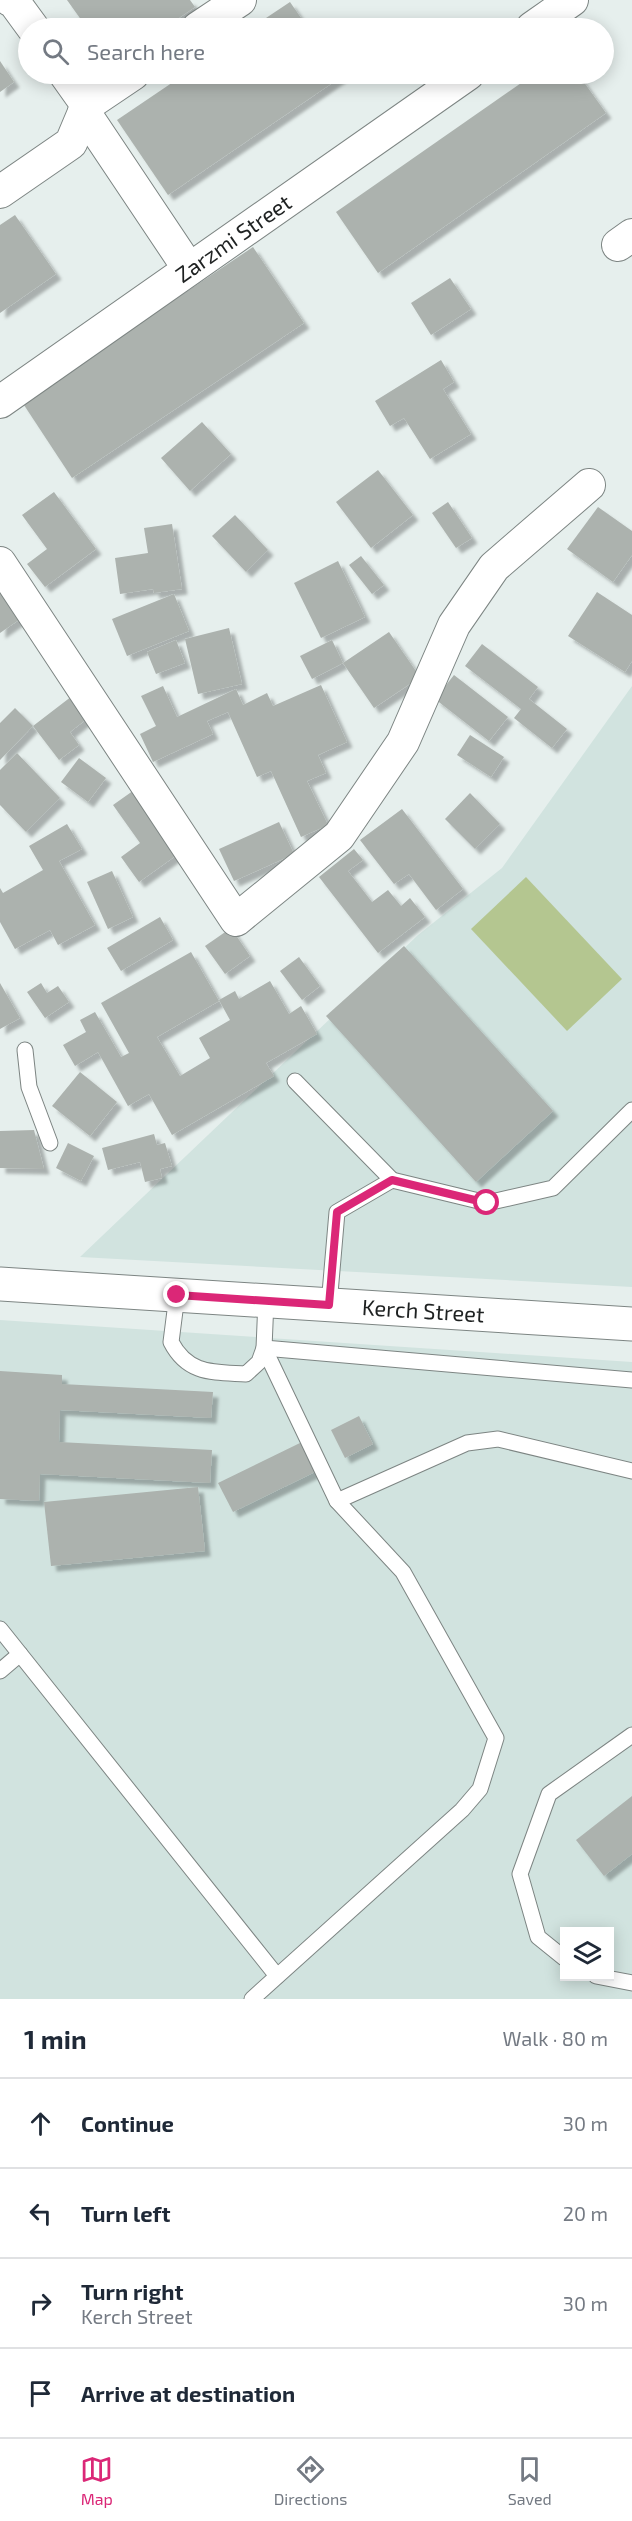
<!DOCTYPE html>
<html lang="en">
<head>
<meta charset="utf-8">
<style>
	:root { --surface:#fff; --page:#f6f6f7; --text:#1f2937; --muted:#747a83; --line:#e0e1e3; --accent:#db2777 }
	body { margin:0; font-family:"Exo 2",sans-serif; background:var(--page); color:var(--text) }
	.controls { position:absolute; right:18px; bottom:18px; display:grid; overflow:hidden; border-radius:0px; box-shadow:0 3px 15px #0003 }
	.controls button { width:54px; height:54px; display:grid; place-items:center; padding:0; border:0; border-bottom:2px solid var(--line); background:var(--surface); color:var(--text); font:30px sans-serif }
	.stop { position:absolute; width:18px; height:18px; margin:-14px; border:4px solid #db2777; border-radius:50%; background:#fff }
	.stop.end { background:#db2777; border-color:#fff; box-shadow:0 2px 6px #0008 }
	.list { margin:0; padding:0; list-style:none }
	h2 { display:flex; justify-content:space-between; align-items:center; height:78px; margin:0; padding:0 24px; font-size:26px }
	h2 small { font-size:20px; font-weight:400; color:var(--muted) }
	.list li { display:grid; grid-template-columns:39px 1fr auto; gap:18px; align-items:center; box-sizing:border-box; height:90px; padding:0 24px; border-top:2px solid var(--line) }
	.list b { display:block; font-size:22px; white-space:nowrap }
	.list p { margin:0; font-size:20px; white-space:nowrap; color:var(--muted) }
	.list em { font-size:20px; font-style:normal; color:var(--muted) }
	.icon { flex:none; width:33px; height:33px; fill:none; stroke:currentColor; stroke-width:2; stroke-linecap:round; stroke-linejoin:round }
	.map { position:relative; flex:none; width:632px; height:1999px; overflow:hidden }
	.search { position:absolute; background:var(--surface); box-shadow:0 3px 15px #0003; left:18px; right:18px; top:18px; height:66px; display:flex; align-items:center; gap:15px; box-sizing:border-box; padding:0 21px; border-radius:33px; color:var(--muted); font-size:22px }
	.sheet { height:438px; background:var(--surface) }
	nav { display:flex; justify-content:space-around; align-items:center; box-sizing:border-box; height:84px; border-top:2px solid var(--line); background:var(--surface); font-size:16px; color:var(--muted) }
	nav a { display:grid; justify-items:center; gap:3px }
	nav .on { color:var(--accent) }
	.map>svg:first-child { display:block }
</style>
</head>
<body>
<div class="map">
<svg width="632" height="1999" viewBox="0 0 632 1999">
	<defs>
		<filter id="shadow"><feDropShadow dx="5.5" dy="5.5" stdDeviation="1.5" flood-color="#0004"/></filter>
	</defs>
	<rect width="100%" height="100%" fill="#e6efed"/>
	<g fill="#d1e3df" fill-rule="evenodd">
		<polygon points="632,686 632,1287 80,1257 418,935 502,868"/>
		<path d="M 0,1320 L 632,1362 L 632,1999 L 0,1999 ZM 564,1932 L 610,1932 L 610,1976 L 564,1976 Z"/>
	</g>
	<polygon fill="#b4c690" points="526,877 622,979 567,1031 471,929"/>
	<g fill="#acb2ae" filter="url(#shadow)">
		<polygon points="67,0 190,0 195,7 164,28 87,28"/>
		<polygon points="290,2 308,28 251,28"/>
		<polygon points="0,61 14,82 0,92"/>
		<polygon points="185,74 338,74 341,77 168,195 117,120"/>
		<polygon points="534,74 578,74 606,113 378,273 336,212"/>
		<polygon points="15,215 56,274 0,313 0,225"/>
		<polygon points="253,247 304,323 72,478 22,402"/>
		<polygon points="450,278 471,309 431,335 411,303"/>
		<polygon points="441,360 454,382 443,389 471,434 430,459 404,418 390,426 375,401"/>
		<polygon points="202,422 231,454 190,491 161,458"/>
		<polygon points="378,470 413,515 371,548 336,502"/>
		<polygon points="54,492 96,549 45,587 27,564 47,549 22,515"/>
		<polygon points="448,502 472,538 456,548 432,513"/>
		<polygon points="598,507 632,531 632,555 613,582 567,549"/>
		<polygon points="235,515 268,550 246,572 212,536"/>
		<polygon points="172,524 182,589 154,593 153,589 120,594 115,558 148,553 144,528"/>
		<polygon points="361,556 384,585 372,594 349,565"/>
		<polygon points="338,561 365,617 321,638 294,583"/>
		<polygon points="0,591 23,617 0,633"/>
		<polygon points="597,592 632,615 632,661 625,672 568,636"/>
		<polygon points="174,594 189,631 127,656 112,619"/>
		<polygon points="229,628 242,684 198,694 185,639"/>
		<polygon points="389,632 420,677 374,708 343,663"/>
		<polygon points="176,640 185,663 156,674 147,652"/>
		<polygon points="332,640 343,663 312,679 300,656"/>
		<polygon points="482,644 538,687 529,699 567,729 552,748 514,718 521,709 465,666"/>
		<polygon points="454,675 508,717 489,741 435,699"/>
		<polygon points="321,685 347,742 318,755 326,773 307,781 328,825 301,837 271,771 257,777 228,712 207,721 213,734 153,762 140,734 156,726 141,696 163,686 177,717 236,689 243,705 267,693 273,706"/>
		<polygon points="76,693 93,714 70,732 79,745 59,760 33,726 0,760 0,723 15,708 33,726"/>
		<polygon points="470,735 504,757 491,777 457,755"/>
		<polygon points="17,753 60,798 26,832 0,805 0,770"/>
		<polygon points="79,758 106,778 88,802 61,782"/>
		<polygon points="137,788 181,852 139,882 121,857 140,843 113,805"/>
		<polygon points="470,793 500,824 475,849 445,819"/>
		<polygon points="402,809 463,889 436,910 409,874 394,884 360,840"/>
		<polygon points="279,822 294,854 234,881 219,849"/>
		<polygon points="67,824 82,849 59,861 95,925 58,945 50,930 15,949 0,922 0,888 3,893 43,870 29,846"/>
		<polygon points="354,849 363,860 348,871 372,902 388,890 401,906 410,898 425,917 378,953 319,877"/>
		<polygon points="112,871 133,917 108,929 87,882"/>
		<polygon points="160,917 173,940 121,971 107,948"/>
		<polygon points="231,928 250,956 225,974 205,946"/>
		<polygon points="404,946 553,1111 476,1182 326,1016"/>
		<polygon points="191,952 219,1001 157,1037 180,1076 210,1058 199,1038 230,1020 219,1000 235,991 239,999 270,981 289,1014 301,1006 317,1034 266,1063 274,1076 172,1135 149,1094 128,1106 98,1052 75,1066 63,1045 86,1032 80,1020 95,1012 121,1057 129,1053 101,1003"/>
		<polygon points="299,957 320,986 302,1000 280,971"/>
		<polygon points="0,983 20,1018 0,1029"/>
		<polygon points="41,983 47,993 58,986 69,1002 45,1018 27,992"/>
		<polygon points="80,1072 117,1102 90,1136 52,1106"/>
		<polygon points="34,1130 44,1169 0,1168 0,1131"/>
		<polygon points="154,1134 157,1145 165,1143 172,1166 160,1169 162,1178 145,1182 140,1162 108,1170 102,1148"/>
		<polygon points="68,1143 94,1156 81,1181 56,1168"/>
		<polygon points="0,1371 62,1375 62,1384 213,1392 211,1418 60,1410 59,1442 212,1450 210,1483 40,1474 39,1501 0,1499"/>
		<polygon points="359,1416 373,1444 345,1458 331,1430"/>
		<polygon points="302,1442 317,1471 233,1512 218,1483"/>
		<polygon points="198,1487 205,1551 51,1566 44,1502"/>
		<polygon points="632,1796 632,1854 604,1876 576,1840"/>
	</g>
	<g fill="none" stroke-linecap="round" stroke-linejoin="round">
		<defs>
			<g id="lane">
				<polyline points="25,1050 29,1087 50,1143"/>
				<polyline points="295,1081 392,1180"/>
				<path d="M 177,1295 L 171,1342 C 188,1375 214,1372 246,1374 L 259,1362 L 264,1348 L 632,1380"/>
				<polyline points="329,1305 337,1212 392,1180 487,1203 553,1188 632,1110"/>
				<polyline points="337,1501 467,1443 498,1439 632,1471"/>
				<polyline points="0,1629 277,1976"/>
				<polyline points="0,1671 20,1654"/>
				<polyline points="564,1958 538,1937 520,1874 549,1794 632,1735"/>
				<polyline points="596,1976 632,1983"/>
				<polyline points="252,1999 462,1810 480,1789 496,1738 403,1572 337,1501 264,1348 266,1300"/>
			</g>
			<g id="street">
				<polyline points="10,0 14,2 33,28"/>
				<polyline points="198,28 240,0"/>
				<polyline points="532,28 572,0"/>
				<polyline points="65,74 87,105"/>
				<polyline points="84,112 189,269"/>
				<polyline points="0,192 71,143 87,105 133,74"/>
				<polyline points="618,245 632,235"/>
				<path id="s1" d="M 0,402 L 468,74"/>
				<polyline points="0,563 236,920 339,836 403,742 454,625 494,567 589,485"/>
			</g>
			<g id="secondary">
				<path id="s2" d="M 0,1284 L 632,1324"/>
			</g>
		</defs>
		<use href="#lane" stroke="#7d8583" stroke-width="17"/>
		<use href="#street" stroke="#7d8583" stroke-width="34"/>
		<use href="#secondary" stroke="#7d8583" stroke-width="35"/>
		<use href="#lane" stroke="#fff" stroke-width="15"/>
		<use href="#street" stroke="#fff" stroke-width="32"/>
		<use href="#secondary" stroke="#fff" stroke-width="33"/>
	</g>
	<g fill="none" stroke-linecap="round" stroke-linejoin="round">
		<polyline stroke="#db2777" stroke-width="8" points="177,1295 329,1305 337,1212 392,1180 487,1203"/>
	</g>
	<g text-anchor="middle" stroke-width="5" stroke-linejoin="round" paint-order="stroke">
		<g font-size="22" fill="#1e2121" stroke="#fff">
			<text dy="8" stroke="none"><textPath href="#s1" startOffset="285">Zarzmi Street</textPath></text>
			<text dy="8" stroke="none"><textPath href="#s2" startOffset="424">Kerch Street</textPath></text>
		</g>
	</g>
</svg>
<div class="controls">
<button><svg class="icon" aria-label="layers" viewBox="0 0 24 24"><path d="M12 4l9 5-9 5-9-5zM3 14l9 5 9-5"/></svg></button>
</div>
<div class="stop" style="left:487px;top:1203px"></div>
<div class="stop end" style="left:177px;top:1295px"></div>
<div class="search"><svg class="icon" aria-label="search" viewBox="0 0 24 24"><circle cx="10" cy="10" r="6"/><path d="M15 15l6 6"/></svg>Search here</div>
</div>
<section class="sheet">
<h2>1 min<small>Walk · 80 m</small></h2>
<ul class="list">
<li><svg class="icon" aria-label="ahead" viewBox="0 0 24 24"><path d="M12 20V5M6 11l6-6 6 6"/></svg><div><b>Continue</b></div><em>30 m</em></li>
<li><svg class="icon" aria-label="left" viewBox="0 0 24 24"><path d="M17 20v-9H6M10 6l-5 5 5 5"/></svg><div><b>Turn left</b></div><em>20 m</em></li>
<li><svg class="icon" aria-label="right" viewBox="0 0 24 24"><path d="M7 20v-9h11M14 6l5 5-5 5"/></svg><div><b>Turn right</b><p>Kerch Street</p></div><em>30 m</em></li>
<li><svg class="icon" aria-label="arrive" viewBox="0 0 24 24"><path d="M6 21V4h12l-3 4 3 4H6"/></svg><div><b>Arrive at destination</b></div></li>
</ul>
</section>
<nav>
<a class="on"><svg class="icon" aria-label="map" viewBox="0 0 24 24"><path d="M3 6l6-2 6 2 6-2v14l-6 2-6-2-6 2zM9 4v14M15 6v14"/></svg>Map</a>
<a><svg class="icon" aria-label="directions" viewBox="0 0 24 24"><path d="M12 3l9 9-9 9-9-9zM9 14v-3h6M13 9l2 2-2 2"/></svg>Directions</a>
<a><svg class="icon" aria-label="saved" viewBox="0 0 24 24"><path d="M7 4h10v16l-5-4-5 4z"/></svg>Saved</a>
</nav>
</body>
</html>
